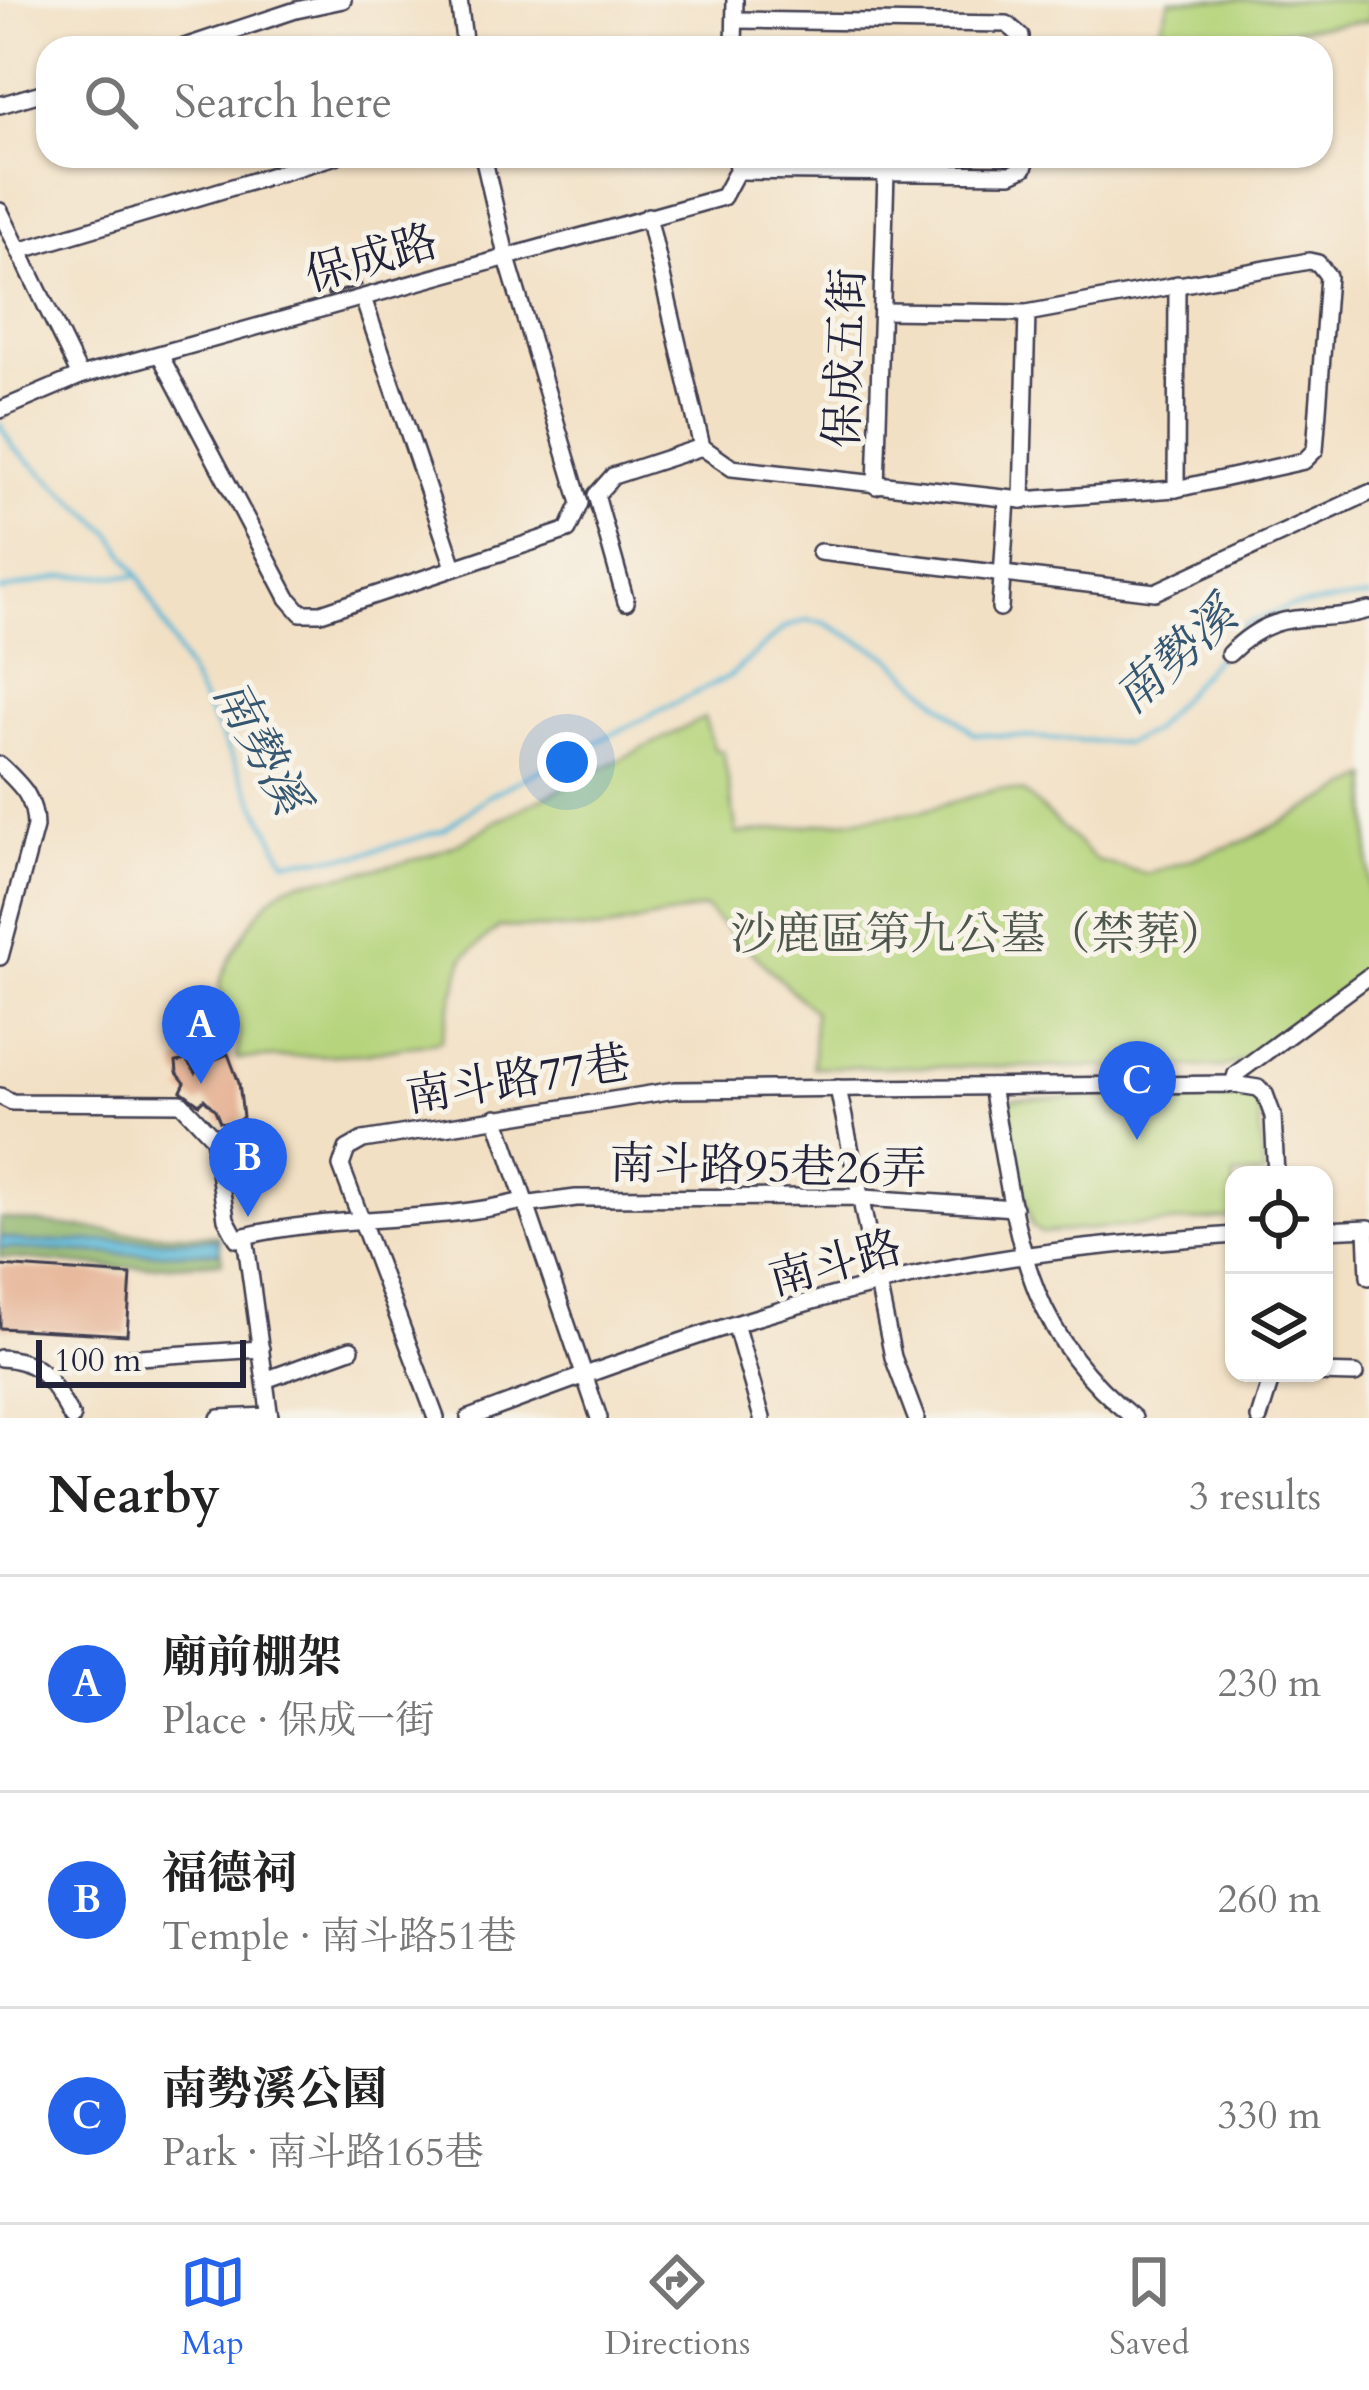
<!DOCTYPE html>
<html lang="en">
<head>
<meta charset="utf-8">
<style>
	:root { --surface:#fff; --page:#f6f6f6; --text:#222; --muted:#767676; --line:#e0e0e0; --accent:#2563eb }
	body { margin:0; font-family:Cardo,"Noto Serif TC",serif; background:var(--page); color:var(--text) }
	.controls { position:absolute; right:36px; bottom:36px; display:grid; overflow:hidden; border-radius:24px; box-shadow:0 3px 9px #0004 }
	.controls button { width:108px; height:108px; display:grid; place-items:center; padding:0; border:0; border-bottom:3px solid var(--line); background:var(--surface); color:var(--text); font:60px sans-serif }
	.scale { position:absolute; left:36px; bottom:30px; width:210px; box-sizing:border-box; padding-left:12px; border:6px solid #22223b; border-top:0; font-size:33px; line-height:42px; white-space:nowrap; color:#22223b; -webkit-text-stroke:9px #f7f3e8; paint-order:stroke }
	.you { position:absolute; left:567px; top:762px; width:42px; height:42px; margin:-30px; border:9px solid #fff; border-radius:50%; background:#1a73e8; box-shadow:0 0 0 18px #1a73e833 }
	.badge { display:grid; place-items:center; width:78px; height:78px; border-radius:50%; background:var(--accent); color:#fff; font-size:39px; font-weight:700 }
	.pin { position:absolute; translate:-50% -99px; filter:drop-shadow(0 3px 6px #0008) }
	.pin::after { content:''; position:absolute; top:63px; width:42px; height:36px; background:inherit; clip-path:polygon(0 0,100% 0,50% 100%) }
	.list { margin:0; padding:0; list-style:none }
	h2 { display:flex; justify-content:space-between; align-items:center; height:156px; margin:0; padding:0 48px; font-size:51px }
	h2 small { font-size:39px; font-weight:400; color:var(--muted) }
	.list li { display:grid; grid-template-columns:78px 1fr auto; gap:36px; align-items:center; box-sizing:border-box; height:216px; padding:0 48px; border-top:3px solid var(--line) }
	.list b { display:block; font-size:45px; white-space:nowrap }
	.list p { margin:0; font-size:39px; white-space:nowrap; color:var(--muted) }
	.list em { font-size:39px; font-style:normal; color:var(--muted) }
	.icon { flex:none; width:66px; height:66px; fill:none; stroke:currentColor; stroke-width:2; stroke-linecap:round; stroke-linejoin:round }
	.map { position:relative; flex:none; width:1369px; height:1418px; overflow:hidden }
	.search { position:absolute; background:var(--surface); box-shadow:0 3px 9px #0004; left:36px; right:36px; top:36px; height:132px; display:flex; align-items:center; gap:30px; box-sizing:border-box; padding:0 42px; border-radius:36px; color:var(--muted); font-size:45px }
	.sheet { height:804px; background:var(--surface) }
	nav { display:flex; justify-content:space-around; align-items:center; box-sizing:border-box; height:168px; border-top:3px solid var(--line); background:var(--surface); font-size:33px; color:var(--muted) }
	nav a { display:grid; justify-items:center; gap:6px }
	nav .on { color:var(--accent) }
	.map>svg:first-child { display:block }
</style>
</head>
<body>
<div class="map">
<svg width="1369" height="1418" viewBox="0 0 1369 1418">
	<rect width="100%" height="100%" fill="#f7f3e8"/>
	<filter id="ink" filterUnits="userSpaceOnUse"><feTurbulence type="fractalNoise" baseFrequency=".00833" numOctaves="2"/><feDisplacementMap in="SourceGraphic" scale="24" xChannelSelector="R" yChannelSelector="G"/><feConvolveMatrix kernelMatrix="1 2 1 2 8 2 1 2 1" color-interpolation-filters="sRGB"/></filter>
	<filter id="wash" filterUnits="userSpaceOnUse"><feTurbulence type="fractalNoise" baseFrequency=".004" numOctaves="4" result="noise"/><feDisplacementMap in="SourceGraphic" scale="48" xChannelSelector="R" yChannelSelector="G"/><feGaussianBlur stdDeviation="2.7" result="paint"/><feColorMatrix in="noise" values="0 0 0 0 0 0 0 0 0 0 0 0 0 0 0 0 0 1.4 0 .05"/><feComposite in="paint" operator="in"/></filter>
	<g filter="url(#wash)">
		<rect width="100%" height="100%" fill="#f2e0c4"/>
		<g fill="#b5d47c" stroke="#6c7b5c" stroke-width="3">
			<polygon points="1170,0 1369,0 1369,21 1154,44"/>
			<path d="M 704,718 L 715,750 L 723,751 L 737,834 L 922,811 L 998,789 L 1024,792 L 1097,861 L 1148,874 L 1247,840 L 1369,777 L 1369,970 L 1242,1061 L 1224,1067 L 813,1067 L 814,1012 L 705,908 L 599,930 L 499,927 L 464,957 L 441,1041 L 363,1054 L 237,1059 L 239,1031 L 219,986 C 226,960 261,900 285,887 C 299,879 323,879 339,876 C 394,866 449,855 494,822 Z"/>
			<polygon points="1246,1095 1258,1104 1264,1175 1234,1175 1234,1218 1041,1233 1032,1226 1006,1106 1014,1099"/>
		</g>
		<polygon fill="#90b66c" stroke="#596c54" stroke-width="3" points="0,1218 124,1233 218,1235 222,1262 118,1268 0,1257"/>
		<polygon fill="#57b6d5" stroke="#3c6c88" stroke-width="3" points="0,1237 32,1242 218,1239 220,1252 122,1254 0,1248"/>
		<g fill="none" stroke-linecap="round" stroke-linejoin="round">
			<g stroke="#57b6d5" stroke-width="4.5">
				<polyline points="0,424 13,447 111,533 139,576 285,861 359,855 444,830 490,795 730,676 784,628 807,620 825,623 888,656 974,734 1126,743 1151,732 1246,624 1289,607 1369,597"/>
				<polyline points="0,591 65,576 136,576"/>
			</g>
		</g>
		<g id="blocks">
			<g fill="#e6b598">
				<polygon points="355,263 361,285 328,295 321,273"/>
				<polygon points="228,1054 239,1083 243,1117 234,1124 220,1122 215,1110 204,1099 199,1104 181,1091 185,1083 177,1073 176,1062 186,1060 196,1073 208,1062"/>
				<polygon points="0,1266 131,1275 127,1335 0,1328"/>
			</g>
		</g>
	</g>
	<g filter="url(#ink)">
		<use href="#blocks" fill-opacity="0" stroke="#413e50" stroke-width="3"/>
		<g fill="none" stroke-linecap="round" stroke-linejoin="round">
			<defs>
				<g id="minor">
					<polyline points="459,0 465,48"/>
					<polyline points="735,20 1007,24 1021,36 1021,48"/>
					<polyline points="181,48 296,10 343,0"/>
					<polyline points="734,48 735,0"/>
					<polyline points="0,105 48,91"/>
					<polyline points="737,171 1011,174 1024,168 1028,156"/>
					<polyline points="0,211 80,376"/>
					<polyline points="648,216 702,447 732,468 1022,500 1176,489 1304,461 1315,450 1328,276 1318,263 1309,261 1027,313 883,311"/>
					<polyline points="19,251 336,156"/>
					<polyline points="363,298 454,567"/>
					<polyline points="160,355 288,598 301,613 321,613 568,530 580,503 506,255 483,156"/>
					<polyline points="0,410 80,376 723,197 737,171 736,156"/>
					<polyline points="876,486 886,174"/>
					<polyline points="1176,489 1177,284"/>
					<polyline points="1022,500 1027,313"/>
					<polyline points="820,552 1155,592 1369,493"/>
					<polyline points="626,602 596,495 613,476 702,447"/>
					<polyline points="1000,608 1007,499"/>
					<path d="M 1229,654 C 1281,602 1310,627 1369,610"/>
					<path d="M 0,765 C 21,785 35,797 35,827 L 0,957"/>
					<polyline points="1233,1084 1236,1074 1369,976"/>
					<path d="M 991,1087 C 1017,1223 1018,1327 1134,1418"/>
					<polyline points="838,1088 893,1357 916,1418"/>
					<polyline points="0,1096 12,1102 181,1103 214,1138 226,1219 237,1239 245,1236"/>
					<polyline points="496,1117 599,1418"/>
					<polyline points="1367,1229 1369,1277"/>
					<polyline points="1324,1230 1369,1228"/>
					<polyline points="736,1327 762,1418"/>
					<path d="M 0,1358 C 45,1360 51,1383 72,1418"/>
					<polyline points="124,1358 261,1349"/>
					<polyline points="1315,1373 1355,1374"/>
					<polyline points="265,1380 351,1349"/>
					<polyline points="219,1418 270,1416"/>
					<path d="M 270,1418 L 245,1236 C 336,1214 431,1224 523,1201 L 531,1204 L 576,1198 L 849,1197 L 1014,1208"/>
					<polyline points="436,1418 341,1166 347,1149 363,1140 675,1090 1233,1084 1258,1088 1265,1094 1273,1116 1276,1175"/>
					<path d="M 469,1418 C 636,1355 820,1288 996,1260 C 1075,1247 1155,1241 1234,1235"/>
					<polyline points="1259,1418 1273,1373"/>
				</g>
			</defs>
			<use href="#minor" stroke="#413e50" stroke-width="20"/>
			<use href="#minor" stroke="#fff" stroke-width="15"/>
		</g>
	</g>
	<g text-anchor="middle" stroke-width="10" stroke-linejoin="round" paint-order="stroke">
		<g font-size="45" fill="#22223b" stroke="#f7f3e8">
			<text transform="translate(371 257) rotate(-16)" y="16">保成路</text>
			<text transform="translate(844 358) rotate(-88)" y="16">保成五街</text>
			<text transform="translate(518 1078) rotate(-9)" y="16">南斗路77巷</text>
			<text transform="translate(768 1165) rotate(1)" y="16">南斗路95巷26弄</text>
			<text transform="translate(835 1262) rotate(-15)" y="16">南斗路</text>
		</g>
		<g font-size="45" fill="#4e574e" stroke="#f7f3e8">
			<text x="978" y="949">沙鹿區第九公墓（禁葬）</text>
		</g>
		<g font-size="48" font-style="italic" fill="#355671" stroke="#f7f3e8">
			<text transform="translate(1175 655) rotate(-42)" y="17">南勢溪</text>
			<text transform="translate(262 746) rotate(62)" y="17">南勢溪</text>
		</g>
	</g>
</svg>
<div class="controls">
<button><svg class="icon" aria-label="locate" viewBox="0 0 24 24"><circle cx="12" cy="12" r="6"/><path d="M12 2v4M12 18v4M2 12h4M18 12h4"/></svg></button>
<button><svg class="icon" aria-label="layers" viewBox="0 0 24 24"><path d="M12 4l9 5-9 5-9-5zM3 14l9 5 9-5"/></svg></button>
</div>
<div class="scale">100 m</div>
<div class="you"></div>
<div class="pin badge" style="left:201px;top:1084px">A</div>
<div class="pin badge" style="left:248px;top:1217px">B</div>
<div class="pin badge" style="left:1137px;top:1140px">C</div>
<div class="search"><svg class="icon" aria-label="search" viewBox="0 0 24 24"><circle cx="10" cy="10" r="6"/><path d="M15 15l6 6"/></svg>Search here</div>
</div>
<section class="sheet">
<h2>Nearby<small>3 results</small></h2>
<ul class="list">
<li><span class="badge">A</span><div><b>廟前棚架</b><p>Place · 保成一街</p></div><em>230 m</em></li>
<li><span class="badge">B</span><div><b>福德祠</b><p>Temple · 南斗路51巷</p></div><em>260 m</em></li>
<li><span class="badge">C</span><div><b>南勢溪公園</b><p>Park · 南斗路165巷</p></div><em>330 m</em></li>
</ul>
</section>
<nav>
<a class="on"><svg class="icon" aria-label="map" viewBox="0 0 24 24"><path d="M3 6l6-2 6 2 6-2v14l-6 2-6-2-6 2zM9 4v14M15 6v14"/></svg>Map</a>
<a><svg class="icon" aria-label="directions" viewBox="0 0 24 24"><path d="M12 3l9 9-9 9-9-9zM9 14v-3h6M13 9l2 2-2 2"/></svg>Directions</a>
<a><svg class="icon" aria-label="saved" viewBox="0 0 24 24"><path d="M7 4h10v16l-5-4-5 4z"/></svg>Saved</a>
</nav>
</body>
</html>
